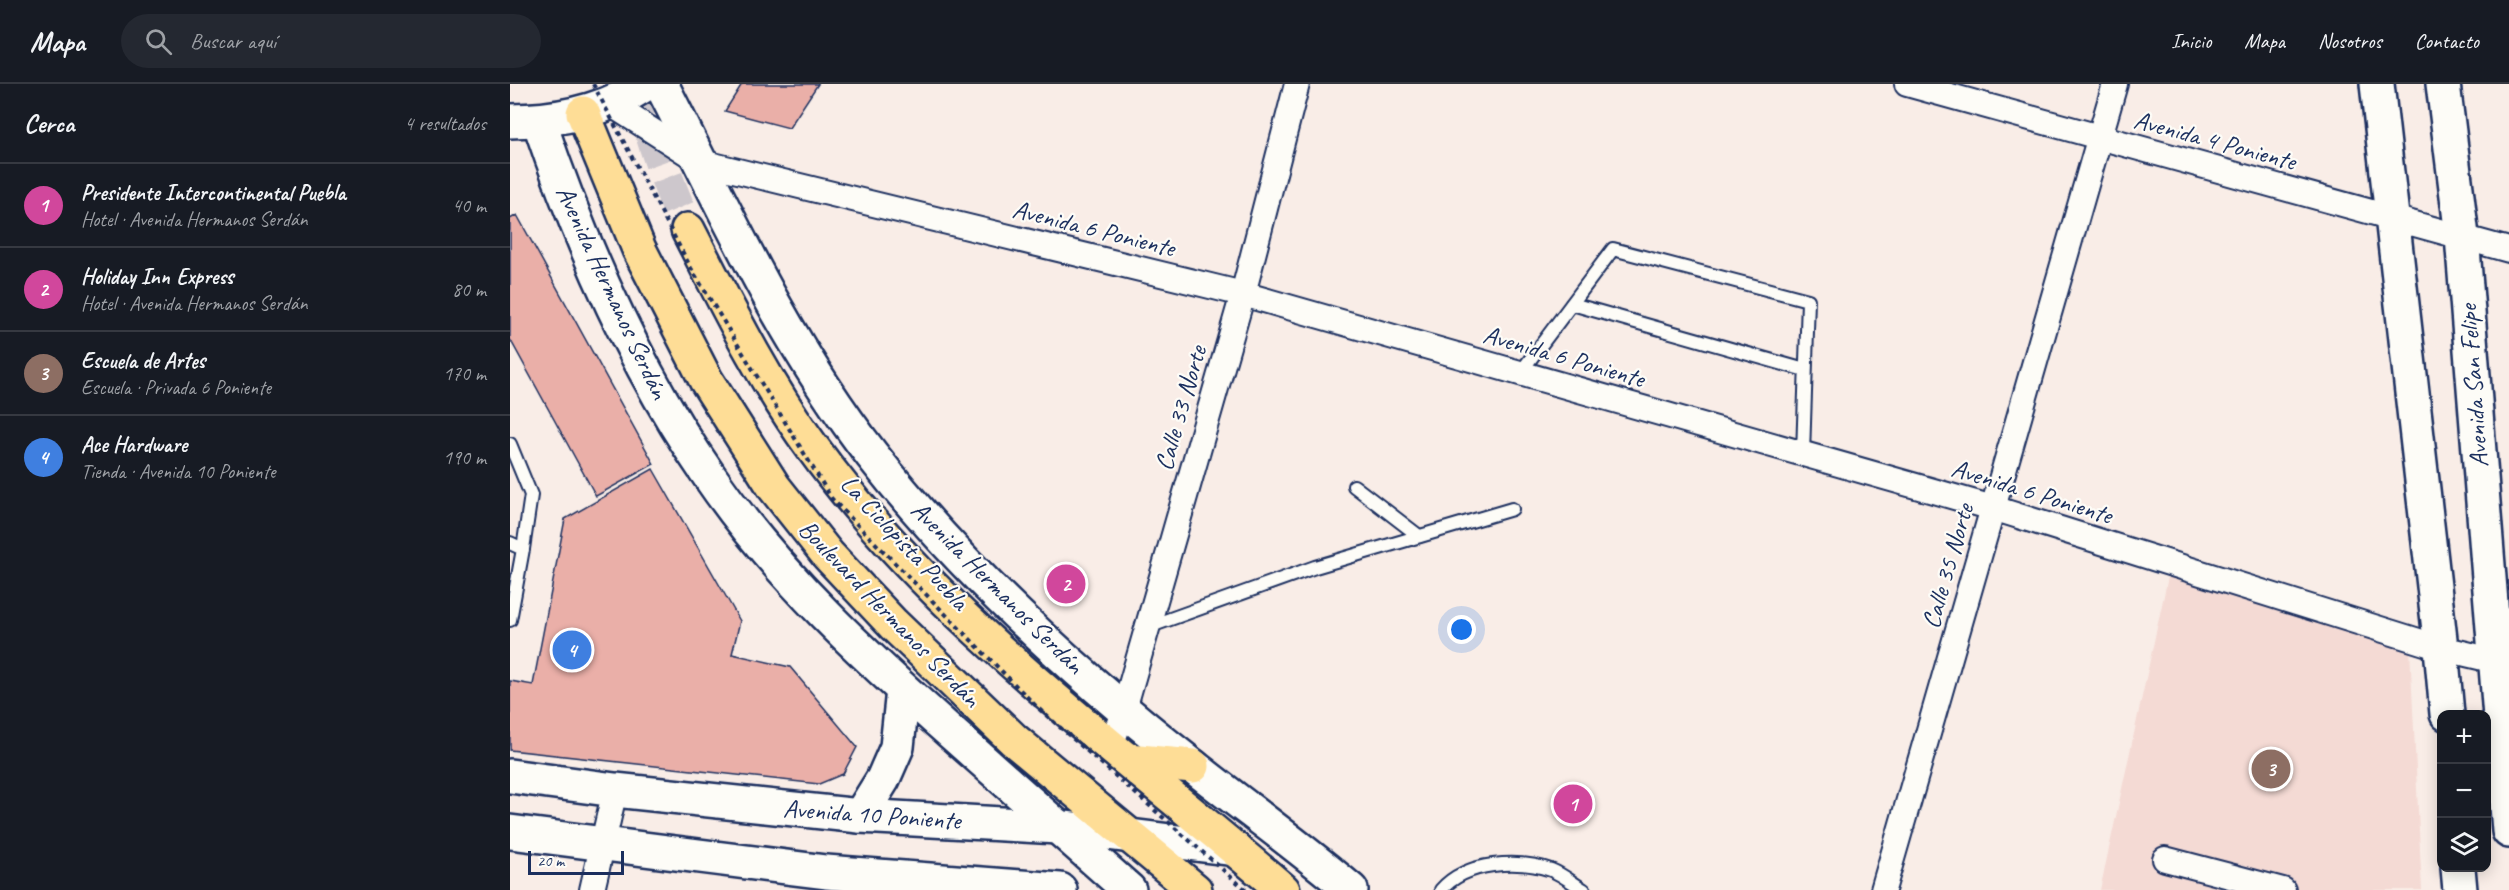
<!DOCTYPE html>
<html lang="es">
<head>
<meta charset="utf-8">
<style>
	:root { --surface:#171b24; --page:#242831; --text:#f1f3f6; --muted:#9ea1a6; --line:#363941; --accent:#919bb2 }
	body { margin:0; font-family:Caveat,sans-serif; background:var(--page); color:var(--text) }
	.controls { position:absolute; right:18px; bottom:18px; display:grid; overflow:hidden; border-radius:12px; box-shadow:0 3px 15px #0003 }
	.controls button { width:54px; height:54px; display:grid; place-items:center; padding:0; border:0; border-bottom:2px solid var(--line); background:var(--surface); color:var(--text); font:30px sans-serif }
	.scale { position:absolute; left:18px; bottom:15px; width:96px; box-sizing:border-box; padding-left:6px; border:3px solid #1b2f5e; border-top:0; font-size:16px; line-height:21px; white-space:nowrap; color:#1b2f5e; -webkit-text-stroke:4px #fdfcf7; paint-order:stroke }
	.you { position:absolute; left:952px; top:546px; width:21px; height:21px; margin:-15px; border:4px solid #fff; border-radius:50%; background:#1a73e8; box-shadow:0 0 0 9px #1a73e833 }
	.badge { display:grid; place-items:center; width:39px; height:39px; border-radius:50%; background:var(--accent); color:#fff; font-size:20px; font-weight:700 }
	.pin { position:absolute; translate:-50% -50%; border:3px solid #fff; box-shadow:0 2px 6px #0006 }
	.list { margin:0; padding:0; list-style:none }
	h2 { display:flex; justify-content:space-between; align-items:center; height:78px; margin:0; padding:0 24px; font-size:26px }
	h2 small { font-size:20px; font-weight:400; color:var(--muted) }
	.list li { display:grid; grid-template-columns:39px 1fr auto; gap:18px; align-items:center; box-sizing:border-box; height:84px; padding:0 24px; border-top:2px solid var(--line) }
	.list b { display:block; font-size:22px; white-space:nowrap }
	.list p { margin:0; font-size:20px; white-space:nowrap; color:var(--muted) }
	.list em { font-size:20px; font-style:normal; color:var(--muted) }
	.icon { flex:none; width:33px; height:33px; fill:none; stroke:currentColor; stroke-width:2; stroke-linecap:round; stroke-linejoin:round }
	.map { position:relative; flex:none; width:1999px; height:806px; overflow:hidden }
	header { display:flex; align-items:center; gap:36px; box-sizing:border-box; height:84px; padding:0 30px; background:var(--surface); border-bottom:2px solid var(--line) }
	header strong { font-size:28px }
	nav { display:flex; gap:33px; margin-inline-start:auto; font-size:21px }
	.search { width:420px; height:54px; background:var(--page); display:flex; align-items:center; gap:15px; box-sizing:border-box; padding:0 21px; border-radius:33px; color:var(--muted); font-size:22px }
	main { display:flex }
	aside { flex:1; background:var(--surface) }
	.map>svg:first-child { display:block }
</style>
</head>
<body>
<header>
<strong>Mapa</strong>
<div class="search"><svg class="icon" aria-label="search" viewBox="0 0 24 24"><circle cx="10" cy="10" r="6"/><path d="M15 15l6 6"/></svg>Buscar aquí</div>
<nav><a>Inicio</a><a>Mapa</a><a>Nosotros</a><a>Contacto</a></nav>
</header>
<main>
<aside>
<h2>Cerca<small>4 resultados</small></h2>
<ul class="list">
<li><span class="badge" style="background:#d1479c">1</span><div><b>Presidente Intercontinental Puebla</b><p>Hotel · Avenida Hermanos Serdán</p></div><em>40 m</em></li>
<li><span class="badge" style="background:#d1479c">2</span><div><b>Holiday Inn Express</b><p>Hotel · Avenida Hermanos Serdán</p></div><em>80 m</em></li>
<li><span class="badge" style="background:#8d6e63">3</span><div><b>Escuela de Artes</b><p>Escuela · Privada 6 Poniente</p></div><em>170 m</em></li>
<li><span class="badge" style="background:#3f7fe0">4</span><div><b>Ace Hardware</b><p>Tienda · Avenida 10 Poniente</p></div><em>190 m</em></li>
</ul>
</aside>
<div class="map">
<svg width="1999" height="806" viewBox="0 0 1999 806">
	<rect width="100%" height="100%" fill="#f9ede7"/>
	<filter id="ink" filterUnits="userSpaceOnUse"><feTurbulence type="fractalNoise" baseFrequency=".0167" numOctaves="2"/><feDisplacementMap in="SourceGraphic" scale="12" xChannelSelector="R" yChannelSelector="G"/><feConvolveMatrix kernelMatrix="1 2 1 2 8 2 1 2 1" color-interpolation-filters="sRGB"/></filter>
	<g filter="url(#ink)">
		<polygon fill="#f4dad4" points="1658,493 1900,565 1912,806 1590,806"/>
		<g fill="#eaafa8" stroke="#1b2f5e" stroke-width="1.5">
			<polygon points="232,0 308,0 279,44 215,27"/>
			<polygon points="7,131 144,380 86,412 0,255 0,135"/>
			<polygon points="143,385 230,537 222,570 280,583 347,663 333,690 309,700 0,666 0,597 23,601 55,435"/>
		</g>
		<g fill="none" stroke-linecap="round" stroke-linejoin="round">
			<path stroke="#cdc7cc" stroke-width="33" stroke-dasharray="33 16" stroke-linecap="butt" d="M 128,0 C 140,51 157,99 178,146"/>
			<defs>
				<g id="lane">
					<polyline points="1062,220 1295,286"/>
					<polyline points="1010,289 1103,165 1298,216 1293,370"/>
					<polyline points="0,360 21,411 13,465"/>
					<polyline points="844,402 909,452"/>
					<polyline points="0,459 13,465 0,536"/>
					<polyline points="638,543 805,483 1002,425"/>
					<path d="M 931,806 C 956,777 1008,775 1041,786 C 1052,790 1064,800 1074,806"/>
				</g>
				<g id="street">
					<polyline points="1397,0 1999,166"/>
					<polyline points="99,19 191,78 733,210 1483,424 1931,564 1999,580"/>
					<polyline points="601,662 614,625 733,210 787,0"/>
					<polyline points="1655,775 1773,806"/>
					<polyline points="82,806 105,706"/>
					<polyline points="1373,806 1605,0"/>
				</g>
				<g id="secondary">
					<path d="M 151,0 C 215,126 274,258 362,371 C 453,488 567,591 684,683 C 736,724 790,763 841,806"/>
					<polyline points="1867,0 1931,564 1937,630"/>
					<polyline points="1933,0 1952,152 1999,747"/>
					<path d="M 0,37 C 48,37 95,27 136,0"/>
					<path d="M 29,37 C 71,161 125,285 200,393 C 267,491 356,573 445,652 C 503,703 561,755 619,806"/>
					<polyline points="0,692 105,706 350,732 548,743 725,765"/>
					<polyline points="350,732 373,695 387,663 393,606"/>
					<polyline points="0,748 316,788 550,806"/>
					<polyline points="1948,784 1950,806"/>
				</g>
				<g id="primary">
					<polyline points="73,29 129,165 196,296 264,403 318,471 383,540 504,656 685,806"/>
					<path d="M 178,146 C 216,220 253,296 302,363 C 426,535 613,668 773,806"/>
					<polyline points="618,676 683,682"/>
				</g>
			</defs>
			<use href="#lane" stroke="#1b2f5e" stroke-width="16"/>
			<use href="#street" stroke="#1b2f5e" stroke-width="28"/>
			<use href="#secondary" stroke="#1b2f5e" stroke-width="38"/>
			<use href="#primary" stroke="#1b2f5e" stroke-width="38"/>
			<use href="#lane" stroke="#fdfcf7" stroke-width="12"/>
			<use href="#street" stroke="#fdfcf7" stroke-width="24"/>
			<use href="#secondary" stroke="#fdfcf7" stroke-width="33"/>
			<use href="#primary" stroke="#fedd96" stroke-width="33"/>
			<polyline stroke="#1b2f5e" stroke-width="4" stroke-dasharray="4.5 4.5" stroke-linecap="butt" points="83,0 181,184 322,415 529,625 736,806"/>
		</g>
	</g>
	<g text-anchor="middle" stroke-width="4.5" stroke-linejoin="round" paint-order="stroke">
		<g font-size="26" fill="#1b2f5e" stroke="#fdfcf7">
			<text transform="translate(1705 56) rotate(15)" y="9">Avenida 4 Poniente</text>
			<text transform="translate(584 144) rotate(14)" y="9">Avenida 6 Poniente</text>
			<text transform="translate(103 208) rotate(65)" y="9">Avenida Hermanos Serdán</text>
			<text transform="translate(1054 272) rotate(16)" y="9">Avenida 6 Poniente</text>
			<text transform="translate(1963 302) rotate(-94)" y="9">Avenida San Felipe</text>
			<text transform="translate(670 324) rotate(-74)" y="9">Calle 33 Norte</text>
			<text transform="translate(1522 407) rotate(17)" y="9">Avenida 6 Poniente</text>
			<text transform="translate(395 458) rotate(47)" y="9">La Ciclopista Puebla</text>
			<text transform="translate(1437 482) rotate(-74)" y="9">Calle 35 Norte</text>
			<text transform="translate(488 503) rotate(45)" y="9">Avenida Hermanos Serdán</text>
			<text transform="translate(380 529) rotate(46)" y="9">Boulevard Hermanos Serdán</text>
			<text transform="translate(362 730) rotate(4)" y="9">Avenida 10 Poniente</text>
		</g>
	</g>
</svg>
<div class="controls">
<button>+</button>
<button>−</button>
<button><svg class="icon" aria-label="layers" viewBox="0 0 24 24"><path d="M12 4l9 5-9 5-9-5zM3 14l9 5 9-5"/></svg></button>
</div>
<div class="scale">20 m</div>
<div class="you"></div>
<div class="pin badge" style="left:1063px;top:720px;background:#d1479c">1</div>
<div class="pin badge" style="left:556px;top:500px;background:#d1479c">2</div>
<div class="pin badge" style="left:1761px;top:685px;background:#8d6e63">3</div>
<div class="pin badge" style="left:62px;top:566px;background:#3f7fe0">4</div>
</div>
</main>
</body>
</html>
